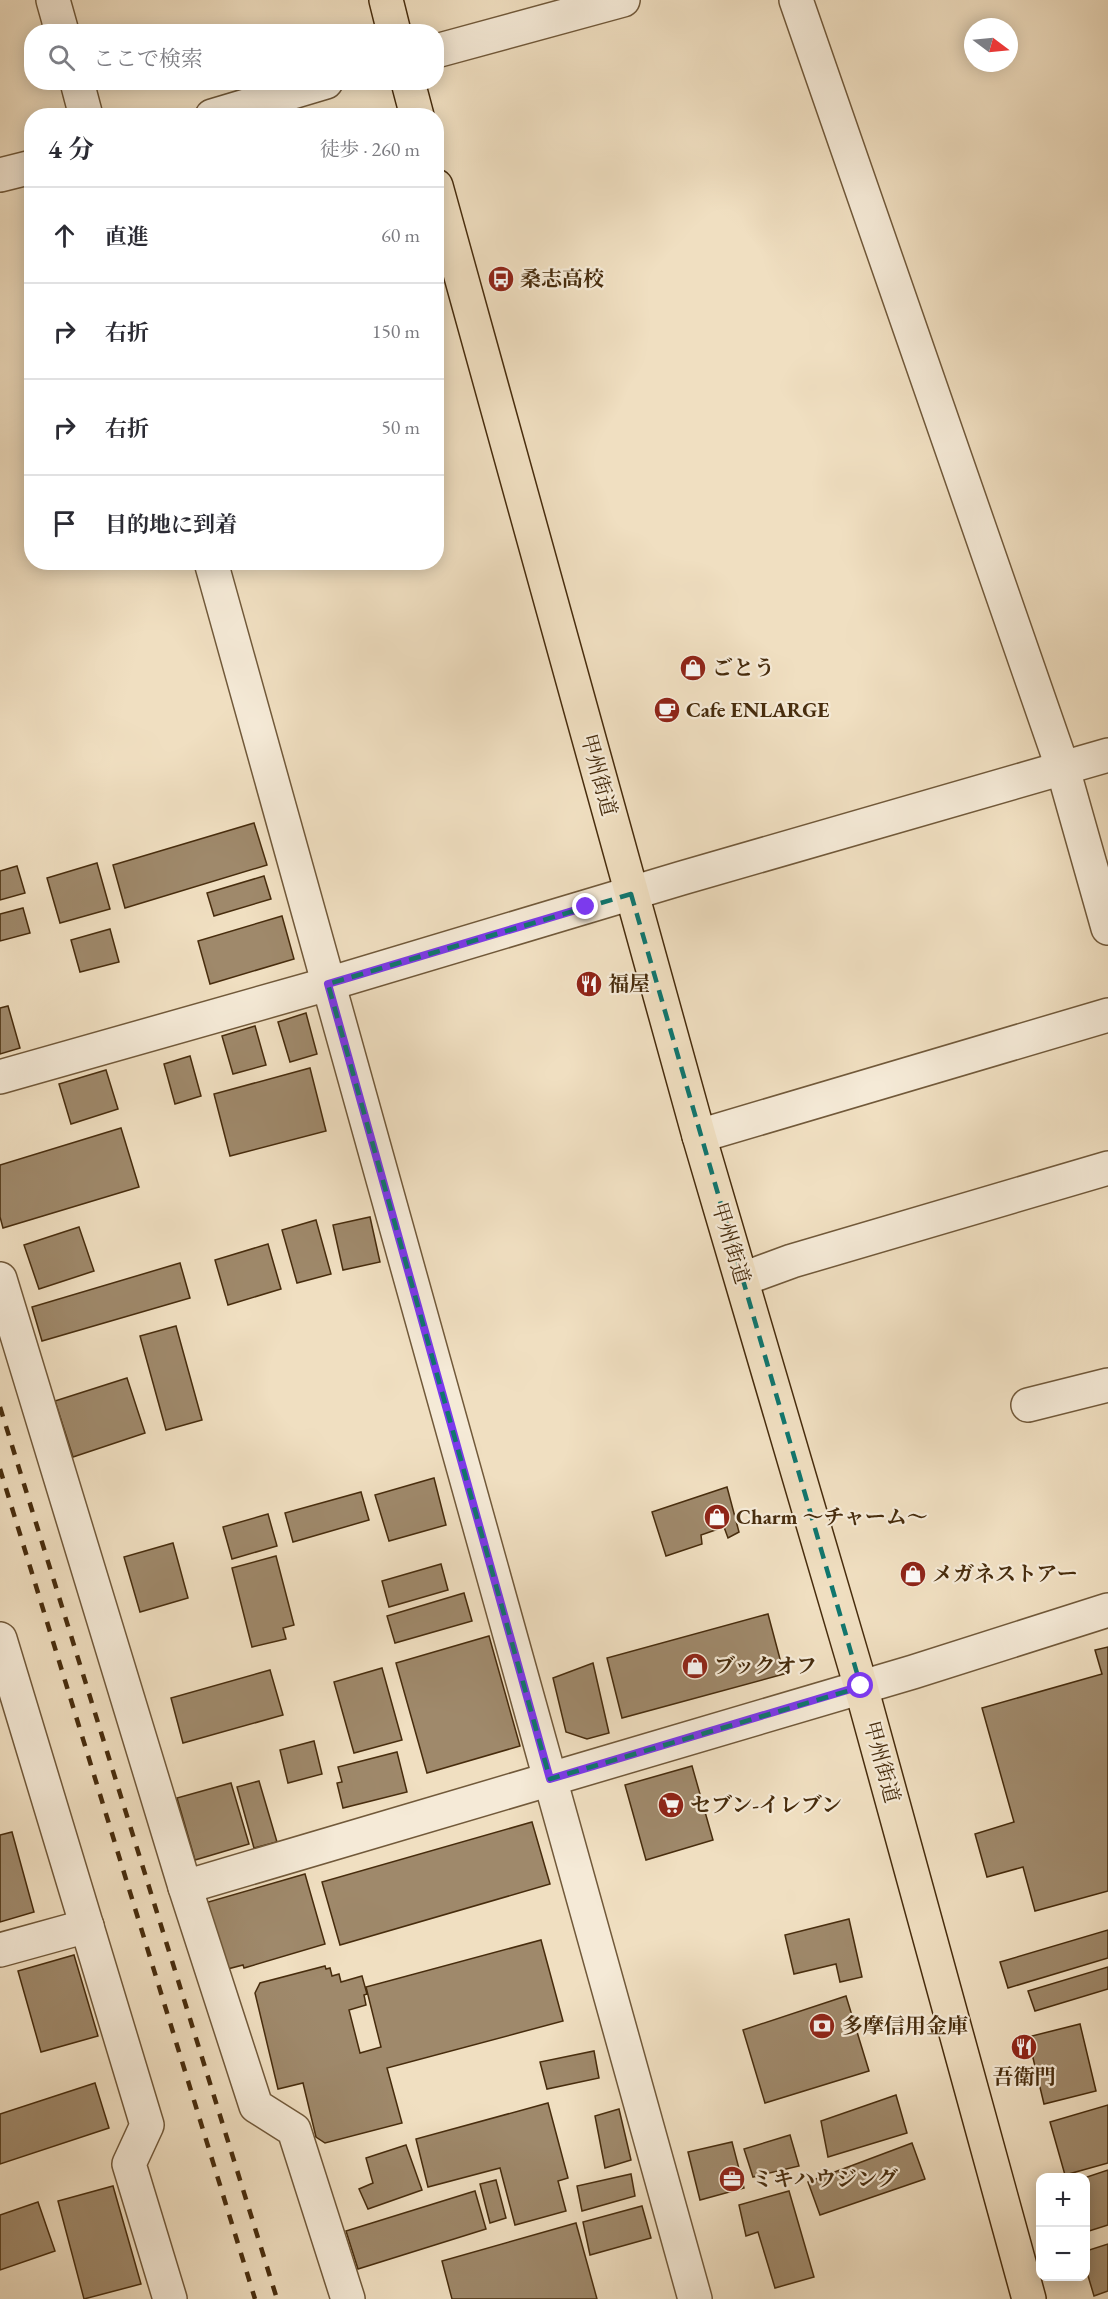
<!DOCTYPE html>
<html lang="ja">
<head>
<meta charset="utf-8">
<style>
	:root { --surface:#fff; --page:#f2f2f3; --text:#2b2b33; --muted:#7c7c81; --line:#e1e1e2 }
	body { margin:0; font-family:"EB Garamond","Noto Serif JP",serif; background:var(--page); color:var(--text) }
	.controls { position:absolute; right:18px; bottom:18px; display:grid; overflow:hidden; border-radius:12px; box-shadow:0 3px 15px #0003 }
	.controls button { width:54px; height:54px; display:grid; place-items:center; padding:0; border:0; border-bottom:2px solid var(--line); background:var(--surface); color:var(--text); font:30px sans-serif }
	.compass { position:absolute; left:964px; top:18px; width:54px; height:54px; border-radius:50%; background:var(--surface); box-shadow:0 3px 15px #0003; rotate:106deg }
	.stop { position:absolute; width:18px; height:18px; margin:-14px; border:4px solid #7c3aed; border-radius:50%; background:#fff }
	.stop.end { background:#7c3aed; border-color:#fff; box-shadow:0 2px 6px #0008 }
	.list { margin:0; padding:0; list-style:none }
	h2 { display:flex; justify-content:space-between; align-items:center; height:78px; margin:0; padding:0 24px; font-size:26px }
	h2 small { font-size:20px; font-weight:400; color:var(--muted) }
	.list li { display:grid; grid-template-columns:39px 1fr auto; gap:18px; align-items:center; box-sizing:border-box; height:96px; padding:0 24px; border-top:2px solid var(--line) }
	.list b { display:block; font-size:22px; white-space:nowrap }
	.list em { font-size:20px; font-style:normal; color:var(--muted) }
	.icon { flex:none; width:33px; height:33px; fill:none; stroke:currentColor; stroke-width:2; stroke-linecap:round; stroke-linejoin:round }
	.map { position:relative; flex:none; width:1108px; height:2299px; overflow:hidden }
	.search { position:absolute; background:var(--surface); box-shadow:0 3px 15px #0003; left:24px; top:24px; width:420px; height:66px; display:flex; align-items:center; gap:15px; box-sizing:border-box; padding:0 21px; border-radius:24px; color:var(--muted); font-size:22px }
	.panel { position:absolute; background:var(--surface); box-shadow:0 3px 15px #0003; left:24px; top:108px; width:420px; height:462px; border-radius:24px }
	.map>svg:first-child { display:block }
</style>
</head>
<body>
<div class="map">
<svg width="1108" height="2299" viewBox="0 0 1108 2299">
	<rect width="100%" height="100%" fill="#f0dfc1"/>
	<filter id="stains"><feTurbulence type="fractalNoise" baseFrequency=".00333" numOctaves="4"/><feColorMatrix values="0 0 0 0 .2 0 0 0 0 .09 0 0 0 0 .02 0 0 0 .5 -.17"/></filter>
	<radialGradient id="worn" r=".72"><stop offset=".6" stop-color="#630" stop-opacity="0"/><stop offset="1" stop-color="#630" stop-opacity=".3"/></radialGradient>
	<g fill="#9f896b" stroke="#472c0d" stroke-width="1.5">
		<polygon points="254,823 267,865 125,908 113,865"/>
		<polygon points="97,863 110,909 60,923 47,878"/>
		<polygon points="17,866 25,893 0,900 0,871"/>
		<polygon points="264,876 271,899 214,916 207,893"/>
		<polygon points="23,908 30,933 0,941 0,914"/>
		<polygon points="282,916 294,959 210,984 198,941"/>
		<polygon points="110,929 119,962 80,972 71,940"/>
		<polygon points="8,1006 20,1048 0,1054 0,1008"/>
		<polygon points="306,1013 317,1054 290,1062 278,1022"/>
		<polygon points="255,1026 266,1065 233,1074 222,1036"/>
		<polygon points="190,1056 201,1096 175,1104 164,1064"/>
		<polygon points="310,1068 326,1131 230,1156 214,1094"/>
		<polygon points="106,1070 118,1109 71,1124 59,1084"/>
		<polygon points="121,1128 139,1187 3,1228 0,1217 0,1165"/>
		<polygon points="370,1217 380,1262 343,1270 333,1225"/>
		<polygon points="316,1220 331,1274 297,1283 282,1230"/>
		<polygon points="79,1227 94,1271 39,1289 24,1245"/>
		<polygon points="268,1244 281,1289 228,1305 215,1260"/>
		<polygon points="180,1263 190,1298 42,1341 32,1307"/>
		<polygon points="176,1326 202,1420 166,1430 140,1336"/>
		<polygon points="127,1378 145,1433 73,1457 55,1401"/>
		<polygon points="434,1478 446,1525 389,1541 375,1495"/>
		<polygon points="727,1487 739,1532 728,1538 724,1527 701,1535 702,1544 666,1556 652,1512"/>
		<polygon points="361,1492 369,1520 293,1542 285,1513"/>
		<polygon points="268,1514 277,1546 232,1559 223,1527"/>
		<polygon points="173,1543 188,1598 140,1612 124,1557"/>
		<polygon points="276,1556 294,1625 283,1628 286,1639 252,1647 232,1568"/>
		<polygon points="441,1564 448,1590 389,1607 382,1581"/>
		<polygon points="464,1593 472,1621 395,1643 387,1616"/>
		<polygon points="768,1614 784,1674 622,1718 607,1658"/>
		<polygon points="489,1636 520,1746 427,1773 396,1663"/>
		<polygon points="1108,1647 1108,1891 1035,1911 1023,1867 987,1877 975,1834 1014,1822 982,1708 1102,1674 1095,1650"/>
		<polygon points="593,1663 609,1733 587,1739 566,1732 553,1678"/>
		<polygon points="382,1668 402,1740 354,1753 334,1682"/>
		<polygon points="270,1670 283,1715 183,1743 171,1698"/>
		<polygon points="314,1741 322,1774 288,1783 280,1750"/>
		<polygon points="397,1752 407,1792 343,1808 337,1783 342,1782 338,1767"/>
		<polygon points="692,1766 713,1840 646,1860 625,1785"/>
		<polygon points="259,1781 277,1842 254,1848 237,1787"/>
		<polygon points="231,1783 249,1844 195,1860 177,1798"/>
		<polygon points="532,1822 550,1884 340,1945 322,1882"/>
		<polygon points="12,1832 34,1912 0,1922 0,1835"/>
		<polygon points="305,1874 325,1944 244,1968 243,1965 220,1971 205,1903"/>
		<polygon points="849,1919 862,1977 840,1982 836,1964 794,1974 785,1935"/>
		<polygon points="1108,1930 1108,1958 1008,1988 1000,1962"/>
		<polygon points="541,1940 563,2021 387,2068 402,2123 325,2143 316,2137 303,2083 278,2089 255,1993 260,1983 325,1966 326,1969 330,1968 332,1976 339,1974 341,1982 362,1976 367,1994 364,1995 366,2005 349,2010 360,2053 381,2047 366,1987"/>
		<polygon points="74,1955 98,2036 41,2052 18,1971"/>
		<polygon points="1108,1967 1108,1989 1035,2011 1028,1991"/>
		<polygon points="846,1996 869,2071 765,2103 743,2030"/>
		<polygon points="1080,2024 1096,2091 1044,2104 1028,2037"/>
		<polygon points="594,2051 599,2078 547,2089 540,2062"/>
		<polygon points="95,2083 109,2128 0,2164 0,2114"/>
		<polygon points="896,2095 907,2133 828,2157 821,2121"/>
		<polygon points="548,2103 568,2178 558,2181 566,2211 515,2225 500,2168 428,2187 416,2139"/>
		<polygon points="1108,2105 1108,2163 1065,2175 1050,2122"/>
		<polygon points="619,2109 631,2160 605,2168 595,2116"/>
		<polygon points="790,2135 799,2166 753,2177 744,2149"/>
		<polygon points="732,2142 744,2188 700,2200 688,2152"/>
		<polygon points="912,2143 925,2179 820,2215 808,2182"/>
		<polygon points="406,2145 422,2190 368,2209 359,2189 373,2183 366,2158"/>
		<polygon points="1108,2170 1108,2225 1086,2232 1084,2178"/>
		<polygon points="631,2174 635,2196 582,2211 577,2186"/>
		<polygon points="496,2180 506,2218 490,2223 480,2184"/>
		<polygon points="113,2186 141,2284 84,2299 58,2201"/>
		<polygon points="475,2191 486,2229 358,2269 346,2231"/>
		<polygon points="789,2191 814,2277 775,2288 758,2232 746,2236 739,2205"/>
		<polygon points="38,2202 55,2251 0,2270 0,2215"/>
		<polygon points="642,2206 651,2238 590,2255 583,2222"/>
		<polygon points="576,2223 597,2299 452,2299 442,2261"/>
		<polygon points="1108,2244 1108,2291 1094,2296 1086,2269 1086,2251"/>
	</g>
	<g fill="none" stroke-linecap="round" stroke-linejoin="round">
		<defs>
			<g id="minor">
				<polyline points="53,0 62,32"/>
				<polyline points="796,0 1063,769 1108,928"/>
				<polyline points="436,51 623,0"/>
				<polyline points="77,82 86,116"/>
				<polyline points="212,116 326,82"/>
				<polyline points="0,175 32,167"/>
				<polyline points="211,562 695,2299"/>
				<polyline points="0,1077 328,984 682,878 1108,755"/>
				<polyline points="699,1136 1108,1015"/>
				<polyline points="0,1279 185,1887 256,2106 294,2130 348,2299"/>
				<polyline points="743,1279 792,1261 1108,1168"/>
				<polyline points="1028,1405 1108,1385"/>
				<polyline points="0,1639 147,2125 129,2164 170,2299"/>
				<polyline points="185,1887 913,1672 1108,1610"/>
				<polyline points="0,1950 87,1926"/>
			</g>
			<g id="highway">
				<polyline points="386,0 394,32"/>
				<polyline points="408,82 417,116"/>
				<polyline points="436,186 699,1136 861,1687 1029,2299"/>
			</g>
		</defs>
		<use href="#minor" stroke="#71593a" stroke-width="36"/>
		<use href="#highway" stroke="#472c0d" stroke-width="36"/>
		<use href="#minor" stroke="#f5ead7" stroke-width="33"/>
		<use href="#highway" stroke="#f0dfc1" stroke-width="33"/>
		<g stroke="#472c0d" stroke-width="4.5" stroke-dasharray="10 10" stroke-linecap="butt">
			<polyline points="0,1407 277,2299"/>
			<polyline points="0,1469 255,2299"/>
		</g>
	</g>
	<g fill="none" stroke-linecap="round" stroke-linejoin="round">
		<polyline stroke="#7c3aed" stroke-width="8" points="586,907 328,984 550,1779 861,1686"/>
	</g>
	<path fill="none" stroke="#0f766e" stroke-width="4.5" stroke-dasharray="12 8" stroke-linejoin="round" d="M 631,894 L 861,1687 L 550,1779 L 328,984 Z"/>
	<defs>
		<symbol id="bus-disc" viewBox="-11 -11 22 22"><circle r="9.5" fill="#8f2418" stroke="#f5ead7"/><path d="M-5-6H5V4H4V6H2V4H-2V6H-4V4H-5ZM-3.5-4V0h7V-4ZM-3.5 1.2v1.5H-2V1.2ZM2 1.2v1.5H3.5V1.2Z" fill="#fff"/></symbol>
		<symbol id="shop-disc" viewBox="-11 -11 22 22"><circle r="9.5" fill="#8f2418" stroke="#f5ead7"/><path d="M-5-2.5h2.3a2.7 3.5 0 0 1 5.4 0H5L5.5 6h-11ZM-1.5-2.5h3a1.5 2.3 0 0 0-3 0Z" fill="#fff"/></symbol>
		<symbol id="cafe-disc" viewBox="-11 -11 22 22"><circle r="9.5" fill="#8f2418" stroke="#f5ead7"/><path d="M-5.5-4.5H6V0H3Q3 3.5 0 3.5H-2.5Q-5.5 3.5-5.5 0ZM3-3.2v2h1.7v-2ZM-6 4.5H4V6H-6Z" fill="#fff"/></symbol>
		<symbol id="restaurant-disc" viewBox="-11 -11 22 22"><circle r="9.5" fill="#8f2418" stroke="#f5ead7"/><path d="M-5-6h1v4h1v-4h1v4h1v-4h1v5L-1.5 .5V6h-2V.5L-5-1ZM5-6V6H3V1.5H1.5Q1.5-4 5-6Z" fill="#fff"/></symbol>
		<symbol id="supermarket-disc" viewBox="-11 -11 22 22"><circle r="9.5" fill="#8f2418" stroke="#f5ead7"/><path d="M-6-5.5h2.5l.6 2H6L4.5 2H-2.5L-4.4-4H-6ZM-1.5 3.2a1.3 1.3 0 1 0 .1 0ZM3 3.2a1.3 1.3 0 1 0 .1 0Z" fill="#fff"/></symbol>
		<symbol id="bank-disc" viewBox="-11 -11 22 22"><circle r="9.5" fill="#8f2418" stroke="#f5ead7"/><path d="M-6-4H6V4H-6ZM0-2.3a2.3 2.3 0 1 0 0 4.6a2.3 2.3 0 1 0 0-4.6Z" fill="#fff"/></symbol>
		<symbol id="office-disc" viewBox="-11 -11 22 22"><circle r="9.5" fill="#8f2418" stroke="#f5ead7"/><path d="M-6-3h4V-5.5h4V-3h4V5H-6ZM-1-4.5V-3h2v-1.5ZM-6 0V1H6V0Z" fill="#fff"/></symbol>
	</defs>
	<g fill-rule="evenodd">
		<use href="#bus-disc" x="486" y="264" width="30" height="30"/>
		<use href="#shop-disc" x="678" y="653" width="30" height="30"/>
		<use href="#cafe-disc" x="652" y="695" width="30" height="30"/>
		<use href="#restaurant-disc" x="574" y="969" width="30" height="30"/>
		<use href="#shop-disc" x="702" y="1502" width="30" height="30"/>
		<use href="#shop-disc" x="898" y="1559" width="30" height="30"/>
		<use href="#shop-disc" x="680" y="1651" width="30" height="30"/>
		<use href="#supermarket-disc" x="656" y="1790" width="30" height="30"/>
		<use href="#bank-disc" x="807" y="2011" width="30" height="30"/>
		<use href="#restaurant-disc" x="1009" y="2032" width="30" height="30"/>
		<use href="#office-disc" x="717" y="2164" width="30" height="30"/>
	</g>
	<g text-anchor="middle" stroke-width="4.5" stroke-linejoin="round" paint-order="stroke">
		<g font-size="21" font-weight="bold" fill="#472c0d" stroke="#f5ead7" text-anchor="start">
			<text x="520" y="286">桑志高校</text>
			<text x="712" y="675">ごとう</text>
			<text x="686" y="717">Cafe ENLARGE</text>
			<text x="608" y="991">福屋</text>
			<text x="736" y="1524">Charm ～チャーム～</text>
			<text x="932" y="1581">メガネストアー</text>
			<text x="714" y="1673">ブックオフ</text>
			<text x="690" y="1812">セブン-イレブン</text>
			<text x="842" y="2033">多摩信用金庫</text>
			<text x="1024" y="2084" text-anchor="middle">吾衛門</text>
			<text x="752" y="2186">ミキハウジング</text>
		</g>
		<g font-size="21" fill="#472c0d" stroke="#f5ead7">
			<text transform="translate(599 775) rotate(75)" y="7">甲州街道</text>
			<text transform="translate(731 1243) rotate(73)" y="7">甲州街道</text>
			<text transform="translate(882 1762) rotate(75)" y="7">甲州街道</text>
		</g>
	</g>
	<rect width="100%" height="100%" filter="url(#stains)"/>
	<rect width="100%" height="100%" fill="url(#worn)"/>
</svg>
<div class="controls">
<button>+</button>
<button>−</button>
</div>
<svg class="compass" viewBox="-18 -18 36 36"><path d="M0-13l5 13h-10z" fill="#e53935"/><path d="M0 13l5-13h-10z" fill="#7c7c81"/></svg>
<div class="stop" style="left:861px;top:1686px"></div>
<div class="stop end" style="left:586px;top:907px"></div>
<div class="search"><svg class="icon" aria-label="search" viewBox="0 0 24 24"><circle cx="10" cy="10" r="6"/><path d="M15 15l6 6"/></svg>ここで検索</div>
<section class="panel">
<h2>4 分<small>徒歩 · 260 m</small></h2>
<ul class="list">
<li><svg class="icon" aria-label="ahead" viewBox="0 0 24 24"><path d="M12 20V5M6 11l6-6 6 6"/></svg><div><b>直進</b></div><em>60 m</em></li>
<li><svg class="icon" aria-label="right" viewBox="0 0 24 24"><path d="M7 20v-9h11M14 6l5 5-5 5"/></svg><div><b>右折</b></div><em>150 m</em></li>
<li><svg class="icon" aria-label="right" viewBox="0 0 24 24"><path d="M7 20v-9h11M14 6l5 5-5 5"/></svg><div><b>右折</b></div><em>50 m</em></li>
<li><svg class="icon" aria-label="arrive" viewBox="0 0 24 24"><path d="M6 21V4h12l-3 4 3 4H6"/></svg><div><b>目的地に到着</b></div></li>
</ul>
</section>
</div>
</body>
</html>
